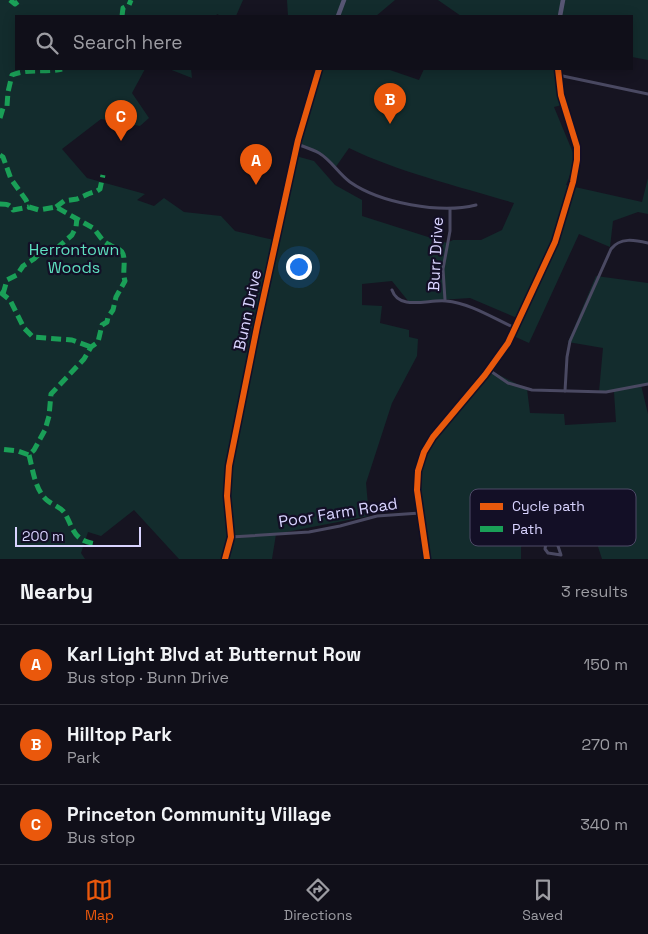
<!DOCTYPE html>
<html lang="en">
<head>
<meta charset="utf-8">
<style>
	:root { --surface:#100f19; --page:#1e1d26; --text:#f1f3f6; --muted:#9c9ca2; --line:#302f38; --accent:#ea580c }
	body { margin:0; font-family:"Space Grotesk",sans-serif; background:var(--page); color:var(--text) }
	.scale { position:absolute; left:15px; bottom:12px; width:126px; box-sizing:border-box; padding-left:5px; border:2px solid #d9d4ff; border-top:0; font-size:14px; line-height:18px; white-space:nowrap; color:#d9d4ff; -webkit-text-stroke:4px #130f26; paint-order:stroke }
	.you { position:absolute; left:298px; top:266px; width:18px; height:18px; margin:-12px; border:4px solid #fff; border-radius:50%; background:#1a73e8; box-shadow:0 0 0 8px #1a73e833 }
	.badge { display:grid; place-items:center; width:32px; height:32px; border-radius:50%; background:var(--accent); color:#fff; font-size:16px; font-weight:700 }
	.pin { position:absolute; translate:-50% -41px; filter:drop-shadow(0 1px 2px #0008) }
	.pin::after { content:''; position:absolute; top:26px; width:18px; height:15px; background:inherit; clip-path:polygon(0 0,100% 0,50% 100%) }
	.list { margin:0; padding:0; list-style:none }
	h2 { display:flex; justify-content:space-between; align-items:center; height:65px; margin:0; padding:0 20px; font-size:21px }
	h2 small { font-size:16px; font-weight:400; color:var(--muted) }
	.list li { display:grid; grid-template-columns:32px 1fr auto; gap:15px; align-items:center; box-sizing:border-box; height:80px; padding:0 20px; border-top:1px solid var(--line) }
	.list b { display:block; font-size:19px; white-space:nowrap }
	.list p { margin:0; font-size:16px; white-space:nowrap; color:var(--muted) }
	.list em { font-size:16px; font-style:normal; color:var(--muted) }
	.icon { flex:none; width:28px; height:28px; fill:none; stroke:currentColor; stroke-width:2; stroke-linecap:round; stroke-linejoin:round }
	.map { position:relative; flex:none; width:648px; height:559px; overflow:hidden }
	.search { position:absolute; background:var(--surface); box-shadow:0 2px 12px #0003; left:15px; right:15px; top:15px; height:55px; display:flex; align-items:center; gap:12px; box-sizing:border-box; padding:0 18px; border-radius:0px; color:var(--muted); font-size:19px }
	.sheet { height:305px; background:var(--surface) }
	nav { display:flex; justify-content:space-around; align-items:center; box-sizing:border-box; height:70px; border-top:1px solid var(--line); background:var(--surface); font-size:14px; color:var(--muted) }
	nav a { display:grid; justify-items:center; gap:2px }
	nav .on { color:var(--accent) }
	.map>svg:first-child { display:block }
</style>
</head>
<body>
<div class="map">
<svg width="648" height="559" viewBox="0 0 648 559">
	<rect width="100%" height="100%" fill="#161421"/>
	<g fill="#132c2d">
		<path d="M 0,0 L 243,0 L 236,16 L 219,16 L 218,14 L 214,16 L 16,16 L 16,69 L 145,69 L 132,93 L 149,118 L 140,126 L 101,119 L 62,149 L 87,178 L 145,194 L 137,200 L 154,206 L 164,198 L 184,212 L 221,216 L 235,231 L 274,240 L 292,155 L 314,161 L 335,185 L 362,200 L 362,216 L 447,243 L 453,240 L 481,240 L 502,230 L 514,203 C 461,187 398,172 349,148 L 335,168 L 323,156 L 297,144 L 318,69 L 387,69 L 419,80 L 424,69 L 562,69 L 562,105 L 554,107 L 576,160 L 566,185 L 642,202 L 648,178 L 648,214 L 638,212 L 613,221 L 610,247 L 579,234 L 529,343 L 509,334 L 517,318 L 470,298 L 409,302 L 392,281 L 362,284 L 362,305 L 382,306 L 380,323 L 409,330 L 409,337 L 418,339 L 417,356 L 392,403 L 366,483 L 369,516 L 276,534 L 272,559 L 179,559 L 134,510 L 101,536 L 88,532 L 81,553 L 85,559 L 0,559 Z"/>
		<polygon points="287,0 395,0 376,16 288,16"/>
		<polygon points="438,0 648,0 648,60 632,57 632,16 461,16"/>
		<polygon points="169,69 191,69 192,78"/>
		<polygon points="596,276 648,283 648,383 641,385 648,414 648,559 602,559 584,503 534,492 537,530 529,531 521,547 521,559 428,559 418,479 425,450 487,369 527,389 530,413 564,414 565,425 616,422 614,392 599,392 603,348 568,342"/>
	</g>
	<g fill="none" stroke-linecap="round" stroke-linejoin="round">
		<g stroke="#4a4962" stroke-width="3">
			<polyline points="558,75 648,94"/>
			<path d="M 297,144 C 304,147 312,149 319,153 C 331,160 338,173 350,182 C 380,203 440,214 476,205"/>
			<path d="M 392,290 C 399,311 429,299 446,301 C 470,303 493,318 515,328"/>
			<polyline points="445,300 443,269 450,231 450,209"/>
			<polyline points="489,370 508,383 532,390 606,392 648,384"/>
			<path d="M 565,391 L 567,357 L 570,341 L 611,249 C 620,237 635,240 648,243"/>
			<polyline points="231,537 309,532 340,526 377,516 420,513"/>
			<polygon points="551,541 557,543 561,555 548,553 545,549 546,543"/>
		</g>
		<g stroke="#575674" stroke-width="4.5">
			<polyline points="338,16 344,0"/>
			<polyline points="560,16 563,0"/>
			<polyline points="225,559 231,537 227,496 229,466 257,327 287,190 298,140 319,69"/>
			<polyline points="427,559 417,490 418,471 424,452 433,437 485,375 508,343 555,242 573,182 577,160 577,147 561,95 558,69"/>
		</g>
		<g stroke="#1a9f57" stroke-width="5" stroke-dasharray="10 5" stroke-linecap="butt">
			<polyline points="10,0 15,4 20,0"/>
			<polyline points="122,16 123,8 129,5 131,0"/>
			<path d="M 0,118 L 3,108 L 7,106 L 8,92 L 12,75 C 29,68 45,73 62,69"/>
			<path d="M 0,155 L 3,157 L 11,179 L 26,200 L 29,207 L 39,210 L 56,207 L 93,228 C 99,234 101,241 110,245 C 114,248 121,248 123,254 C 126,263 122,271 125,281 L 116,297 L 113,310 L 108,317 L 107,322 L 102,325 L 98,342 L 91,347 L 84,359 L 51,394 L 49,416 L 45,430 L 34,450 L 29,455 L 18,451 L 0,449"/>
			<path d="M 0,204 C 7,204 10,204 13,210 L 29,207"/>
			<polyline points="56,207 64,201 77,199 88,194 97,191 100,189 103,175"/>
			<polyline points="0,292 10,300 24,328 33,337 72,340 91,347"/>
			<polyline points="3,294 7,280 17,275 23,266 34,259 38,255 57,248 72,235 76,227 77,218"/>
			<path d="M 29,455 C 33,470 35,491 48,501 C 53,505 60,507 64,512 C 70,521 72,533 81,539 C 85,542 91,543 96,544"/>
		</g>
		<defs>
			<g id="cycleway">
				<polyline points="225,559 231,537 227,496 229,466 257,327 287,190 298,140 319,69"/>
				<polyline points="427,559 417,490 418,471 424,452 433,437 485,375 508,343 555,242 573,182 577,160 577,147 561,95 558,69"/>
			</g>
		</defs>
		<use href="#cycleway" stroke="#130f26" stroke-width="9"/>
		<use href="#cycleway" stroke="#e8590c" stroke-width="6"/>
	</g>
	<g text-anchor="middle" stroke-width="4.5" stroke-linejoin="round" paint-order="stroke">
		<g font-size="16" fill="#5fe0c0" stroke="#130f26">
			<text x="74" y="255">Herrontown<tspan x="74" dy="18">Woods</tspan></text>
		</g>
		<g font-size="16" fill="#d9d4ff" stroke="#130f26">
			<text transform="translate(435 254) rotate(-87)" y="6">Burr Drive</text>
			<text transform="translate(247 310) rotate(-78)" y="6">Bunn Drive</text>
			<text transform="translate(338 512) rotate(-9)" y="6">Poor Farm Road</text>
		</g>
	</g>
	<rect x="470" y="489" width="166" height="57" rx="8" fill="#130f26" stroke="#4e4a67" stroke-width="1"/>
	<rect x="480" y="503" width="23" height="7" fill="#e8590c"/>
	<rect x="480" y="526" width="23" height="6" fill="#1a9f57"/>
	<g font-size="14" fill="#d9d4ff">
		<text x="512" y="511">Cycle path</text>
		<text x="512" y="534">Path</text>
	</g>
</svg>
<div class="scale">200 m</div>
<div class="you"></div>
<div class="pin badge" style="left:256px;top:185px">A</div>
<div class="pin badge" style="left:390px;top:124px">B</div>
<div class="pin badge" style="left:121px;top:141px">C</div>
<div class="search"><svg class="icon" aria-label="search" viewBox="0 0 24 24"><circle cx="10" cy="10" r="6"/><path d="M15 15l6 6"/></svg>Search here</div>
</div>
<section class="sheet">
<h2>Nearby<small>3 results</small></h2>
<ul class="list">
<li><span class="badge">A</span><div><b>Karl Light Blvd at Butternut Row</b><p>Bus stop · Bunn Drive</p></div><em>150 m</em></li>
<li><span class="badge">B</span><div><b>Hilltop Park</b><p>Park</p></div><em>270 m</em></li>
<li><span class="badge">C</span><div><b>Princeton Community Village</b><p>Bus stop</p></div><em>340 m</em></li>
</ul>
</section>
<nav>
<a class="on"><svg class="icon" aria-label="map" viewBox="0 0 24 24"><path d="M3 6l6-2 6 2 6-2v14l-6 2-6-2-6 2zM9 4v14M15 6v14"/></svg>Map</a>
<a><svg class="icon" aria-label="directions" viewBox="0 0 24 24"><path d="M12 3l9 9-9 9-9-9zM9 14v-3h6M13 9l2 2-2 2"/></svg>Directions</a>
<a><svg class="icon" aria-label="saved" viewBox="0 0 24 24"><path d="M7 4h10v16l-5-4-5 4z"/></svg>Saved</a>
</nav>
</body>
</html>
